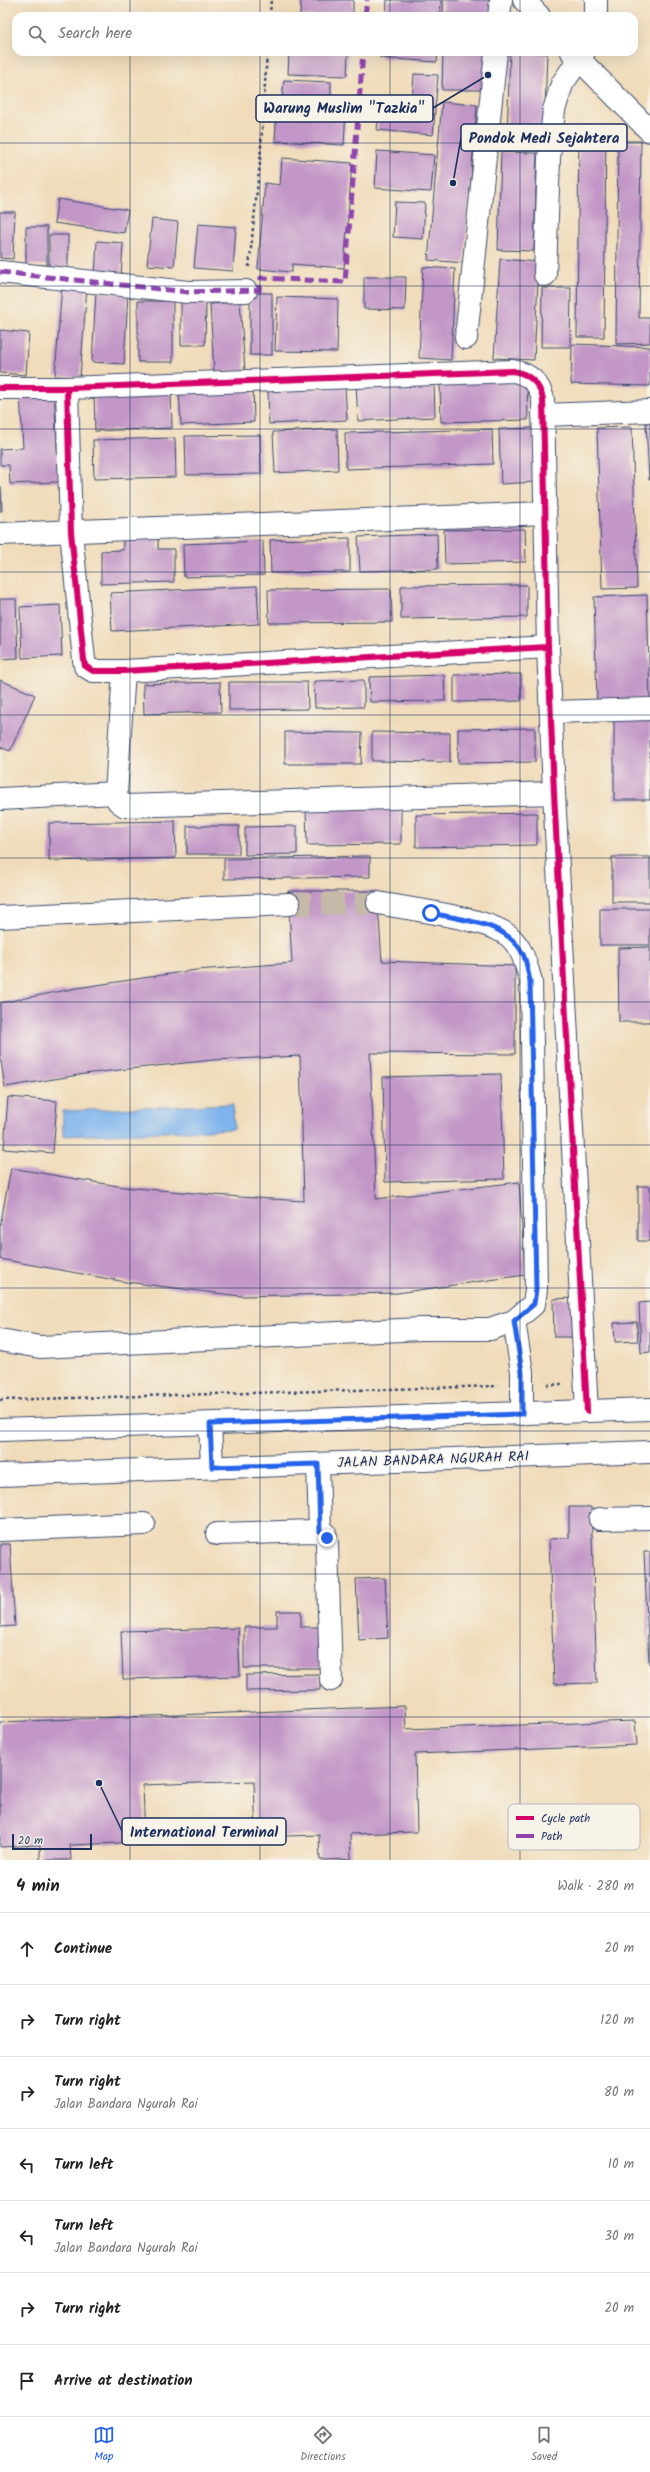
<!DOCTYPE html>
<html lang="en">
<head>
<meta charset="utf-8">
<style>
	:root { --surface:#fff; --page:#f6f6f6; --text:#222; --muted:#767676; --line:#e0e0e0; --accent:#2563eb }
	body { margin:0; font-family:Kalam,sans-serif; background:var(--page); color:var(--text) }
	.scale { position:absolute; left:12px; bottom:10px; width:80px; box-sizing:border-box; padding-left:4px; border:2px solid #1b2f5e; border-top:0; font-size:11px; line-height:14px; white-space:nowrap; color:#1b2f5e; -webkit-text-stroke:3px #f7f3e8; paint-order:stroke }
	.stop { position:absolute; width:12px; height:12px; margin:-9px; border:3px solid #2563eb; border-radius:50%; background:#fff }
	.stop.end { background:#2563eb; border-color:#fff; box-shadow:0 1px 4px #0008 }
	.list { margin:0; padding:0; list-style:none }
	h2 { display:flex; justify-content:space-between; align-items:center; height:52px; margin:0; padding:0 16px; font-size:17px }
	h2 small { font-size:13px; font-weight:400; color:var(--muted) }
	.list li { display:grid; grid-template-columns:26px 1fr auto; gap:12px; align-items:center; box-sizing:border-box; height:72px; padding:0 16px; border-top:1px solid var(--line) }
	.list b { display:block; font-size:15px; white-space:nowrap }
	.list p { margin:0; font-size:13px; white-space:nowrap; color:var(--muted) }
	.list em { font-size:13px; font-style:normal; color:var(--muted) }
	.icon { flex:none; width:22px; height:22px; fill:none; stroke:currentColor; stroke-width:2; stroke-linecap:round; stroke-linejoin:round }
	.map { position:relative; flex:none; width:650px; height:1860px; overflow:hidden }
	.search { position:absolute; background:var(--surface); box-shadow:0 4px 16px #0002; left:12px; right:12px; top:12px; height:44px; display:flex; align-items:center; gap:10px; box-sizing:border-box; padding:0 14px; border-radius:12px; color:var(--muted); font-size:15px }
	.sheet { height:556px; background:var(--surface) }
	nav { display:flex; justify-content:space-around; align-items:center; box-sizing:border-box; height:56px; border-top:1px solid var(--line); background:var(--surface); font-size:11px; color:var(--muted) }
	nav a { display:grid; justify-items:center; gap:2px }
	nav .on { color:var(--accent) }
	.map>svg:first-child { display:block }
</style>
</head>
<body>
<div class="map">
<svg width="650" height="1860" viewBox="0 0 650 1860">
	<rect width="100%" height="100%" fill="#f7f3e8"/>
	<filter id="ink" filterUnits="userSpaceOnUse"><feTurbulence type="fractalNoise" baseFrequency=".025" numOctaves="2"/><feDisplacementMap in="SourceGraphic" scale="8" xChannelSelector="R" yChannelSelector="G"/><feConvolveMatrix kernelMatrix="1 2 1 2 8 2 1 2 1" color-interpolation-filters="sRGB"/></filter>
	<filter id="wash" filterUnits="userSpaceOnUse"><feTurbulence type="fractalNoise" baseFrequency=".012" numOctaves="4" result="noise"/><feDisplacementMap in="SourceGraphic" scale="16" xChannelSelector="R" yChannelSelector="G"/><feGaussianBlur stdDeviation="0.9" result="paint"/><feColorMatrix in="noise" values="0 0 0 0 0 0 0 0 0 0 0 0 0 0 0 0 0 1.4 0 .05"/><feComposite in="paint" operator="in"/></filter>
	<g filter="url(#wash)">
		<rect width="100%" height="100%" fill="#f0dcba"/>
		<polygon fill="#7eb4ed" stroke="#4c72a6" points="233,1104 234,1129 63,1136 63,1111"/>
		<g id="blocks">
			<g fill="#c297c7">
				<polygon points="301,0 353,0 353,16 300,16"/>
				<polygon points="387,0 441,0 440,16 386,16"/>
				<rect x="443" y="0" width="48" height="16"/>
				<polygon points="289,52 348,52 347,76 288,74"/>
				<polygon points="381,52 438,52 437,62 380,58"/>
				<polygon points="443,52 490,52 490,90 442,90"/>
				<polygon points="510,52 547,53 544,139 507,138"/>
				<polygon points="414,74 438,75 433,135 377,130 380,100 412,102"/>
				<polygon points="284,80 331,82 331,104 282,102"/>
				<polygon points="442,102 477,105 464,263 428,260"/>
				<polygon points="277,106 346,109 344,145 275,141"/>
				<polygon points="579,126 606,126 604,337 577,337"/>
				<polygon points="618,141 641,141 639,318 650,318 650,343 616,344"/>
				<polygon points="377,151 434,155 431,192 375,188"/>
				<polygon points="501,152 537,153 534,251 498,250"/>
				<polygon points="282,158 352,163 344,268 292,264 292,272 258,269 265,183 280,185"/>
				<polygon points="58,199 128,210 124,233 54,223"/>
				<polygon points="395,202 425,203 423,239 393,237"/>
				<polygon points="0,212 15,212 13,259 0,258"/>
				<polygon points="152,219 178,222 174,267 147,265"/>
				<polygon points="198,224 236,227 233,271 194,268"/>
				<rect x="26" y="227" width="21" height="38"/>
				<rect x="49" y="235" width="19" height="33"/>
				<polygon points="97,241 123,243 121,278 95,276"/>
				<polygon points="500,259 539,262 534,360 494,358"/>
				<polygon points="423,267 455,269 451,360 419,358"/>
				<polygon points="364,277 406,277 405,310 364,309"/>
				<polygon points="62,285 87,287 80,377 55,376"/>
				<polygon points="542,288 571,288 570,347 541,347"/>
				<polygon points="96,292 128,294 124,364 92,362"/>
				<rect x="250" y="293" width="22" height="62"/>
				<polygon points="277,297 338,299 337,352 275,351"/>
				<rect x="138" y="301" width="35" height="61"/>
				<polygon points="181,301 206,302 205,345 181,345"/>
				<polygon points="240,302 245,371 214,372 210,304"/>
				<polygon points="0,330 29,333 26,375 0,373"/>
				<polygon points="572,344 650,347 650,386 571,384"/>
				<polygon points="434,380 435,417 358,421 356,384"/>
				<polygon points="527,380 528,420 441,422 440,383"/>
				<polygon points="253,386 254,422 181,425 179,389"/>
				<polygon points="345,387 347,420 269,424 268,391"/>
				<polygon points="171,391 172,428 95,431 94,393"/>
				<polygon points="54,392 59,482 10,484 9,465 0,465 0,449 23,448 20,393"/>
				<polygon points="646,422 650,422 650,480 649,480"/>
				<polygon points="632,427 637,588 602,589 597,428"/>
				<polygon points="533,428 536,482 501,484 499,429"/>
				<polygon points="337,429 338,470 275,473 273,432"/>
				<polygon points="492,429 493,464 346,469 345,433"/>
				<polygon points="260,435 261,474 186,475 185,436"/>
				<polygon points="175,438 176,477 94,479 93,440"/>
				<polygon points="1,486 2,511 0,511 0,487"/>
				<polygon points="525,529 526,562 445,564 444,530"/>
				<polygon points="158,533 158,549 174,549 174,582 101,584 101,551 123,550 123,534"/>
				<polygon points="437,534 438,569 360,571 358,537"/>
				<polygon points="350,538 350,572 271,573 270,540"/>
				<polygon points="263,541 264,575 184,577 183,544"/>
				<polygon points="527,585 527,617 401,619 401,586"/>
				<polygon points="257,586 259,624 112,631 110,593"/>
				<polygon points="391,589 392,622 269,623 268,590"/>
				<polygon points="647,595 650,700 597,702 594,597"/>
				<polygon points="0,599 16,599 18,658 0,659"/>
				<polygon points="60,605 62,656 22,658 20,607"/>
				<polygon points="521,674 521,701 454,702 454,675"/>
				<polygon points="444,675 445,701 370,702 369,677"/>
				<polygon points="0,680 35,695 10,751 0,747"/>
				<polygon points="364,680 364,707 315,708 314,681"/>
				<polygon points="220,682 221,712 144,714 143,684"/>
				<polygon points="229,682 307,682 308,709 229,710"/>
				<rect x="614" y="716" width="36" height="84"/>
				<polygon points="535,728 535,762 458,763 458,729"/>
				<polygon points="285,732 362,733 361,764 285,764"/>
				<polygon points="372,732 450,733 450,762 372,761"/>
				<polygon points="401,807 401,844 307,845 306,808"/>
				<polygon points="537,813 537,845 416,847 416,815"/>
				<polygon points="175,821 176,858 49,861 49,823"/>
				<rect x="187" y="826" width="52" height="28"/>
				<polygon points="297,826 297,854 245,855 245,827"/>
				<polygon points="370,856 370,877 224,879 224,859"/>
				<rect x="612" y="857" width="38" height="45"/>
				<polygon points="288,891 377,891 382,961 515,966 515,1054 370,1053 376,1199 519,1182 525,1275 397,1293 240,1296 126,1282 0,1259 0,1226 11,1168 124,1187 240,1197 304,1201 300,1056 213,1060 91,1073 5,1087 0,1055 0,1003 77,988 196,970 292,963"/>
				<rect x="600" y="909" width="50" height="36"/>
				<polygon points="650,947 650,1022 619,1022 618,948"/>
				<polygon points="501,1074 504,1179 385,1182 383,1077"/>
				<polygon points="8,1097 57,1101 53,1153 4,1149"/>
				<rect x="638" y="1186" width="12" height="55"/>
				<polygon points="573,1298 573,1337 554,1337 553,1299"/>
				<polygon points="650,1302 650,1352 641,1353 639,1303"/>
				<polygon points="637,1322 638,1341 615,1342 614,1323"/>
				<polygon points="569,1507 591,1507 597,1683 554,1684 549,1539 569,1538"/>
				<polygon points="0,1544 10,1544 15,1626 0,1627"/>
				<polygon points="644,1552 650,1552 650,1664 649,1664"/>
				<polygon points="385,1578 388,1638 359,1640 356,1579"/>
				<polygon points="277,1611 301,1611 301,1627 321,1627 321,1668 244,1668 244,1627 277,1627"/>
				<polygon points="238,1628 240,1676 123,1679 121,1631"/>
				<polygon points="320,1674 320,1690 246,1691 246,1675"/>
				<polygon points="405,1706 406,1729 635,1721 637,1745 415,1754 417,1832 350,1834 351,1859 320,1860 319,1835 256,1837 254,1781 143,1785 145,1842 70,1845 71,1860 40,1860 40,1845 0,1847 0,1722"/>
			</g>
		</g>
	</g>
	<g filter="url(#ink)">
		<use href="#blocks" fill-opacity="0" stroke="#3b496c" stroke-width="1"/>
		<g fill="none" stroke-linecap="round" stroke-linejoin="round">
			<polyline stroke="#c5b9a8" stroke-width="22" stroke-dasharray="22 11" stroke-linecap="butt" points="289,904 378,903"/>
			<defs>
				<g id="minor">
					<polyline points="524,0 539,16"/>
					<polyline points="499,16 501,0"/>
					<polyline points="596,16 596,0"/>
					<polyline points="572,52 650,131"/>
					<polyline points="0,272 188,292 246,291"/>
					<polyline points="545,275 549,158 554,110 562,84 584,52"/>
					<polyline points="466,338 496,52"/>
					<path d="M 0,388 L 67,388 L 513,371 C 530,374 539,383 543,399 L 548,647 L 554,793 L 587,1411"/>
					<polyline points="67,388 71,532 84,660 85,666 93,671 124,671 548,647"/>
					<polyline points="543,415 650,411"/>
					<polyline points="0,534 545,513"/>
					<polyline points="124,671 116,793 118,801 125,806 554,793"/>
					<polyline points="552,712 650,709"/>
					<polyline points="0,799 116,793"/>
					<polyline points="0,917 289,904"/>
					<polyline points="514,1321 522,1372 522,1414"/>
					<path d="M 0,1340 L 40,1347 L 422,1329 L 490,1329 L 514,1321 L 534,1304 L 536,1289 L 531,981 C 526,965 523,949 510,937 C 490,918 408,909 378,903"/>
					<polyline points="210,1424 212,1467"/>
					<polyline points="0,1430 650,1409"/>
					<polyline points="318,1464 320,1531"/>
					<polyline points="0,1475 650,1452"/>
					<polyline points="600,1519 650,1518"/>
					<polyline points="0,1530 144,1524"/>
					<polyline points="217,1534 314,1531 325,1533 327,1543 331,1680"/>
				</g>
			</defs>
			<use href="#minor" stroke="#3b496c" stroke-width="24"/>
			<g stroke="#3b496c" stroke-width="2.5" stroke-dasharray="3 3" stroke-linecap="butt">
				<polyline points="270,16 271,0"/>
				<polyline points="249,267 260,162 267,52"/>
				<polyline points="547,1385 562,1384"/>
				<polyline points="0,1400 498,1386"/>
			</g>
			<use href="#minor" stroke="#fff" stroke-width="22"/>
			<g stroke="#8e44ad" stroke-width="5" stroke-dasharray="10 5" stroke-linecap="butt">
				<polyline points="365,16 367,0"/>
				<polyline points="0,272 188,292 259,290 261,278 345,282 363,52"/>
			</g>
			<defs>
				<g id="cycleway">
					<path d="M 0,388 L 67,388 L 513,371 C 530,374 539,383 543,399 L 548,647 L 554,793 L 587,1411"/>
					<polyline points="67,388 71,532 84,660 85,666 93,671 124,671 548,647"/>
				</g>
			</defs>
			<use href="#cycleway" stroke="#f7f3e8" stroke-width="8"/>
			<use href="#cycleway" stroke="#d6006c" stroke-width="6"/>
		</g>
	</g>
	<g fill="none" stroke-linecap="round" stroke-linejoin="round" filter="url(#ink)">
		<path stroke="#2563eb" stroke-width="5" d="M 327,1538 L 325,1533 L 320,1532 L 318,1464 L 212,1467 L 210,1424 L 522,1414 L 522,1372 L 514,1321 L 534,1304 L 536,1289 L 530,981 C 528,973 527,962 523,954 C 507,922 462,920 431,913"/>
	</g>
	<path fill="none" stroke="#1b2f5e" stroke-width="1" stroke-opacity="0.55" d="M 130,0 L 130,16M 260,0 L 260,16M 390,0 L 390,16M 520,0 L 520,16M 130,52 L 130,1860M 260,52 L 260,1860M 390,52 L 390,1860M 520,52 L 520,1860M 0,143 L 650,143M 0,286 L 650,286M 0,429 L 650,429M 0,572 L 650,572M 0,715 L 650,715M 0,858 L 650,858M 0,1002 L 650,1002M 0,1145 L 650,1145M 0,1288 L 650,1288M 0,1431 L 650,1431M 0,1574 L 650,1574M 0,1717 L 650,1717"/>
	<g text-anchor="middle" stroke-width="3.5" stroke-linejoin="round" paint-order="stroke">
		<g font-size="14" fill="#1b2f5e" stroke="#f7f3e8">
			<text transform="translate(433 1459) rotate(-2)" y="5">JALAN BANDARA NGURAH RAI</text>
		</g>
	</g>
	<rect x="508" y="1804" width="132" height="46" rx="6" fill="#f7f3e8" stroke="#b5b8bf" stroke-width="1"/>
	<rect x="516" y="1816" width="18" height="4" fill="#d6006c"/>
	<rect x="516" y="1834" width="18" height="4" fill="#8e44ad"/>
	<g font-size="11" fill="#1b2f5e">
		<text x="541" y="1822">Cycle path</text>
		<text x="541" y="1840">Path</text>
	</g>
	<path fill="none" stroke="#1b2f5e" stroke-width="1.5" d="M488 75L433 108M453 183L461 138M99 1783L122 1831"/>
	<g fill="#1b2f5e" stroke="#f7f3e8" stroke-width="1.5">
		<circle cx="488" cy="75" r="4"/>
		<circle cx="453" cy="183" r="4"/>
		<circle cx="99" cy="1783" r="4"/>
	</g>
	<g fill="#f7f3e8" stroke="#1b2f5e" stroke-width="1.5">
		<rect x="256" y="95" width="177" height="27" rx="4"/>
		<rect x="461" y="124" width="166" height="27" rx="4"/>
		<rect x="122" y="1818" width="164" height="27" rx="4"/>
	</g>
	<g font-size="15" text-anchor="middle" font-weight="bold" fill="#1b2f5e">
		<text x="344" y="113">Warung Muslim "Tazkia"</text>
		<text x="544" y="143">Pondok Medi Sejahtera</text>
		<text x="204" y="1837">International Terminal</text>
	</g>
</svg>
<div class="scale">20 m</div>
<div class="stop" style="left:431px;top:913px"></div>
<div class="stop end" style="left:327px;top:1538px"></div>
<div class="search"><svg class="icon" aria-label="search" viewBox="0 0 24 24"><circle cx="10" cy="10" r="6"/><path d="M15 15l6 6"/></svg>Search here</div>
</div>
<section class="sheet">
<h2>4 min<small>Walk · 280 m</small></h2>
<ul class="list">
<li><svg class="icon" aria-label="ahead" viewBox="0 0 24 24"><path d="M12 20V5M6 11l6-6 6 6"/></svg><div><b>Continue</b></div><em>20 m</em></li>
<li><svg class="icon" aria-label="right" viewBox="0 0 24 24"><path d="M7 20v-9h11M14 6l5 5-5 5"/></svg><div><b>Turn right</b></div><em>120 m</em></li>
<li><svg class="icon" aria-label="right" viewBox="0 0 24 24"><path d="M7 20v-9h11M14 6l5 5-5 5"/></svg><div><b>Turn right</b><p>Jalan Bandara Ngurah Rai</p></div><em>80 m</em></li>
<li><svg class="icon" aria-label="left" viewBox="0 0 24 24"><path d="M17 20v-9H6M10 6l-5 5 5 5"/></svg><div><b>Turn left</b></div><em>10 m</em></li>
<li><svg class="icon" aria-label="left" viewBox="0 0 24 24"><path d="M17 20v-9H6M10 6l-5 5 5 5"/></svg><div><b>Turn left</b><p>Jalan Bandara Ngurah Rai</p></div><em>30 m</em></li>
<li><svg class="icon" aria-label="right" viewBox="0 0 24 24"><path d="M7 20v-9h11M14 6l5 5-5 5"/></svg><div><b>Turn right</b></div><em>20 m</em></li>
<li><svg class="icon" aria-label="arrive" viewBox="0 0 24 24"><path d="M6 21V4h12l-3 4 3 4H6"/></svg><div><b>Arrive at destination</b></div></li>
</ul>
</section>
<nav>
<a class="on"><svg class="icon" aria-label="map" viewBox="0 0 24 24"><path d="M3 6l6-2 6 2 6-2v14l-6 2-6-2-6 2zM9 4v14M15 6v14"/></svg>Map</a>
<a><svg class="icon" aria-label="directions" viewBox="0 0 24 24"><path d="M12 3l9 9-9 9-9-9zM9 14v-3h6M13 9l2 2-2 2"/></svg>Directions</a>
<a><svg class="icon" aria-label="saved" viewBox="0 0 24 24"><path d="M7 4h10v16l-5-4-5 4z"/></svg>Saved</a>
</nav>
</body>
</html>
